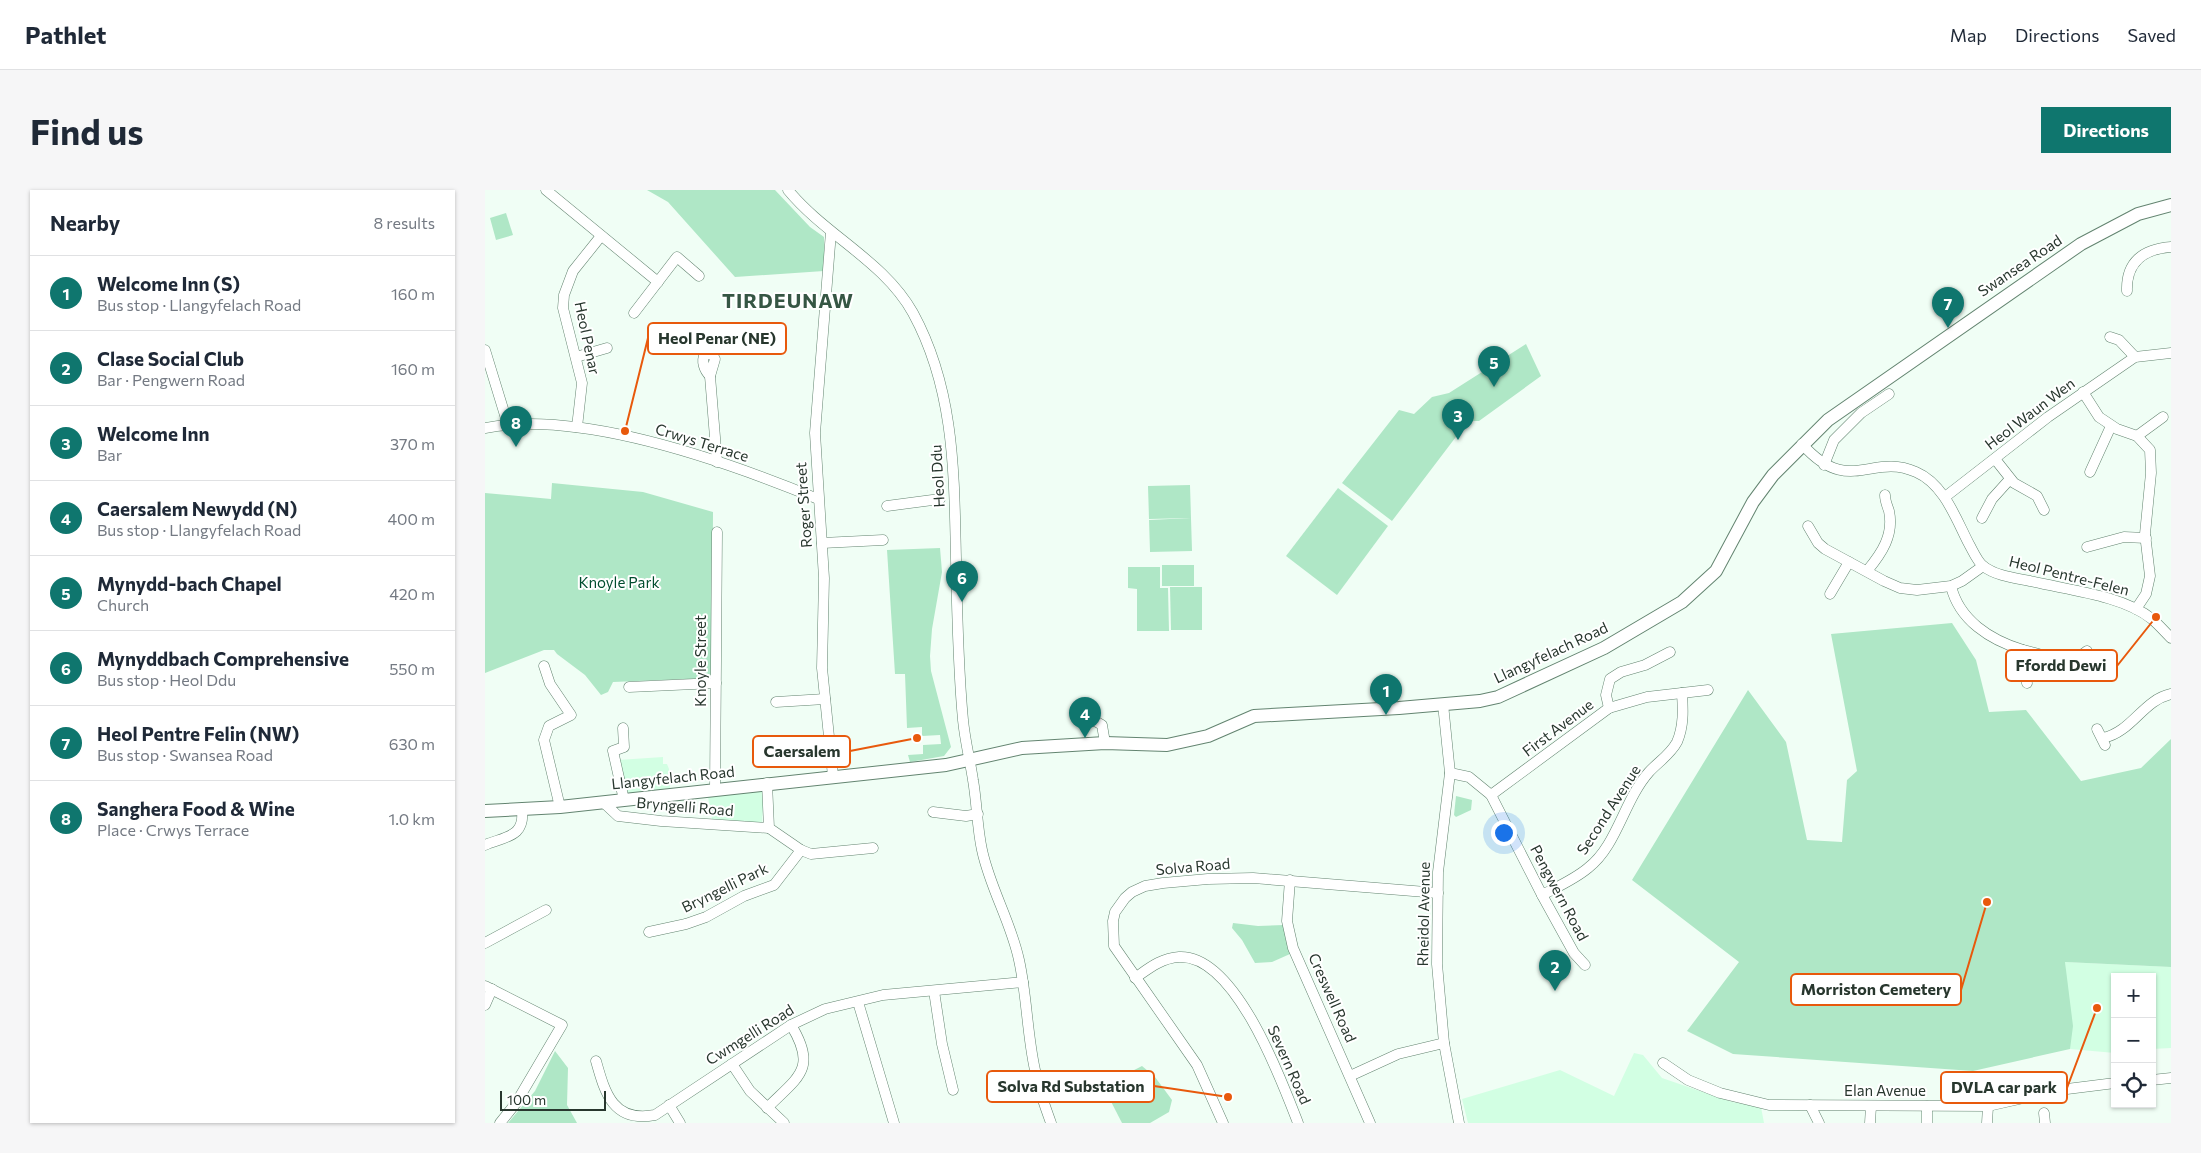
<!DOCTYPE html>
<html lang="en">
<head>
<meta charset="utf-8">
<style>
	:root { --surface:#fff; --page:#f6f6f7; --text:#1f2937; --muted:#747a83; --line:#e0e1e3; --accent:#0f766e }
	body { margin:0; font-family:Commissioner,sans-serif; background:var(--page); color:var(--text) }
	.controls { position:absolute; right:15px; bottom:15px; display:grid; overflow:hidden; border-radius:0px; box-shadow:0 1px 4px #0004 }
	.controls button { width:45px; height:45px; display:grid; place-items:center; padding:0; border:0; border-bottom:1px solid var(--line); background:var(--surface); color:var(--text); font:25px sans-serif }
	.scale { position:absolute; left:15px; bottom:12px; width:106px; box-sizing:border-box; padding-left:5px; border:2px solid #28372e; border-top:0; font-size:14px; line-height:18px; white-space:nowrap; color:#28372e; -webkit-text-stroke:4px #fff; paint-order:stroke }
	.you { position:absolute; left:1018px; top:642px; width:18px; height:18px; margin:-12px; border:4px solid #fff; border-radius:50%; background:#1a73e8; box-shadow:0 0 0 8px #1a73e833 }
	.badge { display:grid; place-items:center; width:32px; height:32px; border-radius:50%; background:var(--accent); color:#fff; font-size:16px; font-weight:700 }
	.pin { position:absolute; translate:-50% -41px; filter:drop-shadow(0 1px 2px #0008) }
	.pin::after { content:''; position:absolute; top:26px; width:18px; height:15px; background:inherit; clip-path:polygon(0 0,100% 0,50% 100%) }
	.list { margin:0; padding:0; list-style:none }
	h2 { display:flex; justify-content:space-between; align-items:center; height:65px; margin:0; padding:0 20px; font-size:21px }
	h2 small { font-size:16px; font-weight:400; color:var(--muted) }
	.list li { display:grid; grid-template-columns:32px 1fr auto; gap:15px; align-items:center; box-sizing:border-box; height:75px; padding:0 20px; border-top:1px solid var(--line) }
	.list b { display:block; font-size:19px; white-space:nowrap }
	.list p { margin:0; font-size:16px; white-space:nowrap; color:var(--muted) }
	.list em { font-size:16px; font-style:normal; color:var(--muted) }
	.icon { flex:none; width:28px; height:28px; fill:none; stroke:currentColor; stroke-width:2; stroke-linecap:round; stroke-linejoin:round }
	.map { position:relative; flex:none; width:1686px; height:933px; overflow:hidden; border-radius:0px }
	header { display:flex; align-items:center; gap:30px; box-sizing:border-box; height:70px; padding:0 25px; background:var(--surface); border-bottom:1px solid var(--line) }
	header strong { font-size:24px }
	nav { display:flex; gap:28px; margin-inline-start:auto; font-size:18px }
	.intro { display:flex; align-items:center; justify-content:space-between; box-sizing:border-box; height:120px; padding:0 30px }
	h1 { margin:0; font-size:35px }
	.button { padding:12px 22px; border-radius:0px; background:var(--accent); color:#fff; font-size:18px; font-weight:700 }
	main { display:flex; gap:30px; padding:0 30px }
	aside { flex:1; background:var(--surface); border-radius:0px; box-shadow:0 1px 4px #0004 }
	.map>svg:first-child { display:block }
</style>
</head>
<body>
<header>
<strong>Pathlet</strong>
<nav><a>Map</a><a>Directions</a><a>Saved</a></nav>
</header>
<div class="intro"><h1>Find us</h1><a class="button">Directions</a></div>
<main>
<aside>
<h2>Nearby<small>8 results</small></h2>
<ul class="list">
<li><span class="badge">1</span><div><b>Welcome Inn (S)</b><p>Bus stop · Llangyfelach Road</p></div><em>160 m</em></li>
<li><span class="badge">2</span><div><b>Clase Social Club</b><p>Bar · Pengwern Road</p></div><em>160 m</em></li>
<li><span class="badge">3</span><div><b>Welcome Inn</b><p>Bar</p></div><em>370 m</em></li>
<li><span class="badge">4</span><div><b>Caersalem Newydd (N)</b><p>Bus stop · Llangyfelach Road</p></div><em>400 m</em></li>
<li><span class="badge">5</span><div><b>Mynydd-bach Chapel</b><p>Church</p></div><em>420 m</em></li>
<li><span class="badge">6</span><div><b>Mynyddbach Comprehensive</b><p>Bus stop · Heol Ddu</p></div><em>550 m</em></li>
<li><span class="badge">7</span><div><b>Heol Pentre Felin (NW)</b><p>Bus stop · Swansea Road</p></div><em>630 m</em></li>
<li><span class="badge">8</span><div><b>Sanghera Food &amp; Wine</b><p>Place · Crwys Terrace</p></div><em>1.0 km</em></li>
</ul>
</aside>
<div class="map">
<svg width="1686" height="933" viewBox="0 0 1686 933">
	<rect width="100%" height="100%" fill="#f0fef5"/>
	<g fill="#d2ffe3">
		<polygon points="178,567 178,574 182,574 184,579 185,598 142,603 133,570"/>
		<polygon points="275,600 279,602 277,633 227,629 223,607"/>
		<polygon points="1580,772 1686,777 1686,858 1667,859 1667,787 1630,787 1630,863 1585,859"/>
		<polygon points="1149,863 1158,865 1177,888 1247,912 1276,917 1279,933 983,933 977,909 1075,880 1129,906"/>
	</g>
	<g fill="#afe7c6">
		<polygon points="162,0 290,0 325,37 339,47 339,81 250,87 183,12"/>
		<polygon points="21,23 28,45 11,50 5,28"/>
		<polygon points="1041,154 1056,186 994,231 983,231 907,331 857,293 914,220 929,224 947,207 964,203"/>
		<polygon points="67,293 158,302 228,322 227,488 128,492 123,502 116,505 100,485 72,464 69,460 59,460 0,483 0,303 66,309"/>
		<polygon points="705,295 706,328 664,329 663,296"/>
		<polygon points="853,298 903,336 852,405 801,366"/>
		<polygon points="706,328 707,361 665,362 664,330"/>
		<polygon points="455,358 457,382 447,439 445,466 446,481 466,557 459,566 425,572 423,565 438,564 438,555 456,554 455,545 437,546 437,537 422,538 420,484 410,484 402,360"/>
		<rect x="677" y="375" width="32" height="21"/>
		<polygon points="643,377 675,377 675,398 683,398 684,441 652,441 652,399 643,398"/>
		<polygon points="685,397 717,397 717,440 686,440"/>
		<polygon points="1467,433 1491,470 1504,522 1541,520 1596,591 1656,578 1686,549 1686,777 1580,772 1588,836 1585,859 1488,881 1248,864 1202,841 1254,772 1147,690 1263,500 1301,552 1322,650 1357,652 1362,590 1372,581 1346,444"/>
		<polygon points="971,606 987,610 986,620 971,627 969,625"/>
		<polygon points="748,733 773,736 799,735 805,764 787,772 770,773 757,750 747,738"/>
		<polygon points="70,861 83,878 82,915 92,933 23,933 50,901"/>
		<polygon points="657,876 670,887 687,910 684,922 665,933 637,933 618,896"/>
	</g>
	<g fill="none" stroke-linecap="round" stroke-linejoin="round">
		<defs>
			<g id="minor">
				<polyline points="61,0 173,92"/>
				<path d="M 303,0 C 341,46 399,71 428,123 C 470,200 469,284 471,369 C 472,423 473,477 478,530 C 480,551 485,570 488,590 C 492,613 492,637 497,660 C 505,698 526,732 534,770 C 542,806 542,844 550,880 C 553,898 560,916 566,933"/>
				<polyline points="346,42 330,243 339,388 337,478 348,586"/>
				<path d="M 1642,101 C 1641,72 1658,59 1686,57"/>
				<polyline points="149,123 192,67 214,86"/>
				<polyline points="1625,147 1634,150 1650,167"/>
				<polyline points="0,160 23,235"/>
				<path d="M 220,164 L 227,164 L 230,169 L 225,186 C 219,180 216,171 220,164 Z"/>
				<polyline points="91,167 122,158"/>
				<polyline points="225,186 232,272"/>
				<polyline points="1598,202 1614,227 1632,239 1652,246 1665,260 1666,283 1660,344 1665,386 1661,404 1651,419"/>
				<polyline points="92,237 97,193 78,118 79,105 88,81 116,46"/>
				<path d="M 0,238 C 97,219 243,272 333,309"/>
				<polyline points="1652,246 1678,227"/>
				<path d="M 1317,254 C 1364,307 1386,262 1431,282 C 1459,294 1471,329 1484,354 C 1488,361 1492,371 1498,376 C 1511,386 1530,388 1545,391 C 1582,400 1637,405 1667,429 C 1674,435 1680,442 1686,448"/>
				<polyline points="1510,269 1529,293 1552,306 1559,320"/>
				<polyline points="1339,275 1349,250 1376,223 1404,204"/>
				<polyline points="1605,282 1626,236"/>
				<polyline points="1460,307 1563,227 1650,167 1686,163"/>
				<polyline points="402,316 455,309"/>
				<polyline points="1497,328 1507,309 1525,289"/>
				<polyline points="1323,336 1333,353 1340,359 1399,391 1415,398 1432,400 1466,396 1477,391 1498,376"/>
				<polyline points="337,353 398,350"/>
				<polyline points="1602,357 1639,347 1661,348"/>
				<path d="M 1382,381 C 1397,363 1409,345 1404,321 C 1402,315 1400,311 1400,305"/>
				<path d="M 1466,396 C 1474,430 1505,450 1538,460 C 1552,464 1569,466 1579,478 L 1602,461"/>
				<polyline points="1345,404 1364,372"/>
				<polyline points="1538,460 1537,476 1542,493"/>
				<polyline points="59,476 65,494 86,525 64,536 59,550 75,617"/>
				<polyline points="144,497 231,493"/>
				<polyline points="291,512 340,509"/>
				<polyline points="958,514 965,583 953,682 952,774 959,853 974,933"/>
				<polyline points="1124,518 1121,505 1125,489 1136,482 1160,475 1185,462"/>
				<polyline points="601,532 610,531 617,535 620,553"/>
				<polyline points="138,538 139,557 128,561 139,610"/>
				<polyline points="1612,539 1620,555"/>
				<path d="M 1618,548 C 1647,542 1658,510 1686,504"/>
				<polyline points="965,583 984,587 1006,605 1057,705 1089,763 1100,775"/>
				<polyline points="282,593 284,638 316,660 326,664 388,658"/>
				<polyline points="230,600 232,342"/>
				<polyline points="1006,605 1124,518 1162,507 1223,500"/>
				<polyline points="118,612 133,626 176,631 284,638"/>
				<polyline points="448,622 481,626 493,624"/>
				<path d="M 0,655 C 22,646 40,647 37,619"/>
				<polyline points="805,690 802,731 808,758 885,933"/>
				<path d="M 1057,705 C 1072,697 1090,689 1103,678 C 1132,656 1139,610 1164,582 C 1173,572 1185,565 1192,552 C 1199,536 1198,519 1197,503"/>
				<polyline points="164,742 201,734 221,727 259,706 289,695 316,660"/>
				<polyline points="0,753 61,720"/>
				<path d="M 650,788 C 663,779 676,768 694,767 C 750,764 796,889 813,933"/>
				<polyline points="0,796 77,835 31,913 15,933"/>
				<polyline points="449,801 457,854 468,900"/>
				<polyline points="373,812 409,933"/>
				<polyline points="0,815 7,799"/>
				<path d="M 111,871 C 120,903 128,933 170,925 L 306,835 L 340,819 L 398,805 L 538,792"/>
				<polyline points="1178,873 1203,890 1235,903 1284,915 1503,916 1574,900 1630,893"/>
				<polyline points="247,874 265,901 299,933"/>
				<polyline points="865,886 913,864 959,853"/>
				<polyline points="1667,890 1686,888"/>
				<polyline points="184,915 195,933"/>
				<polyline points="1325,915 1334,933"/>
				<path d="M 282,918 C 313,887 333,879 306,835"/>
				<polyline points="1559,923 1560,933"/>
				<polyline points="738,933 712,875 629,756 628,731 630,722 640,708 647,702 660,696 678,693 723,689 768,688 953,703"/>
				<polyline points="1385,933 1386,916"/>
				<polyline points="1442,933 1442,916"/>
				<polyline points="1502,933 1503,916"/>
			</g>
			<polyline id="major" points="0,621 75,617 461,575 537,558 620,553 682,555 723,546 769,526 914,518 995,511 1013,507 1119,458 1197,412 1231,381 1268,312 1288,285 1343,230 1596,54 1653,24 1686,15"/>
		</defs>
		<use href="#minor" stroke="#638470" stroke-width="11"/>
		<use href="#major" stroke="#638470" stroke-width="14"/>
		<use href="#minor" stroke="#fff" stroke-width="10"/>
		<use href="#major" stroke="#fff" stroke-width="12"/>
	</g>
	<g text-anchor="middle" stroke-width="4" stroke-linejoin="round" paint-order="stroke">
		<g font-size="15" fill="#28372e" stroke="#fff">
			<text transform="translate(1535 76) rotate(-34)" y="5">Swansea Road</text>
			<text transform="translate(102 148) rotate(78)" y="5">Heol Penar</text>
			<text transform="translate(1545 224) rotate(-37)" y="5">Heol Waun Wen</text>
			<text transform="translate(217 253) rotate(17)" y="5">Crwys Terrace</text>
			<text transform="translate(453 286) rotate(-93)" y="5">Heol Ddu</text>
			<text transform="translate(319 315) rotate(-94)" y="5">Roger Street</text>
			<text transform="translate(1584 386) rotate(14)" y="5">Heol Pentre-Felen</text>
			<text transform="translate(1066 463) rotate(-25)" y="5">Llangyfelach Road</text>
			<text transform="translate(216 471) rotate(-90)" y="5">Knoyle Street</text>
			<text transform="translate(1073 538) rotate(-37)" y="5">First Avenue</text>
			<text transform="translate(188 588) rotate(-6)" y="5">Llangyfelach Road</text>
			<text transform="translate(200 617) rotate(5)" y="5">Bryngelli Road</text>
			<text transform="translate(1124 620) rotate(-57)" y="5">Second Avenue</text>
			<text transform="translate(708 677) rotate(-5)" y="5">Solva Road</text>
			<text transform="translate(240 698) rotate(-26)" y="5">Bryngelli Park</text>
			<text transform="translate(1074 703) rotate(62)" y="5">Pengwern Road</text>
			<text transform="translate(939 724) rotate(-89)" y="5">Rheidol Avenue</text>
			<text transform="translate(847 808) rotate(66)" y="5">Creswell Road</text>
			<text transform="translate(265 845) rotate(-32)" y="5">Cwmgelli Road</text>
			<text transform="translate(804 875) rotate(66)" y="5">Severn Road</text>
			<text x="1400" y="906">Elan Avenue</text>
		</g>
		<g font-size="15" fill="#004d2e" stroke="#fff">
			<text x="134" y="398">Knoyle Park</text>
		</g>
		<g font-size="20" font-weight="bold" letter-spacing="1" fill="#365644" stroke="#fff">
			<text x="303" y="118">TIRDEUNAW</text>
		</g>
	</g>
	<path fill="none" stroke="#e8590c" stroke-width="2" d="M140 241L163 148M1671 427L1632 476M432 548L365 561M1502 712L1476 800M743 907L669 896M1612 818L1582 898"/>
	<g fill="#e8590c" stroke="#fff" stroke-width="2">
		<circle cx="140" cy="241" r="5"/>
		<circle cx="1671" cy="427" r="5"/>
		<circle cx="432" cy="548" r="5"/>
		<circle cx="1502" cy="712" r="5"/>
		<circle cx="743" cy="907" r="5"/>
		<circle cx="1612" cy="818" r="5"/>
	</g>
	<g fill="#fff" stroke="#e8590c" stroke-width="2">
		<rect x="163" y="133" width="138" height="31" rx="5"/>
		<rect x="1521" y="460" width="111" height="31" rx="5"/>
		<rect x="268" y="546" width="97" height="31" rx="5"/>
		<rect x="1306" y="784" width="170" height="31" rx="5"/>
		<rect x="502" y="881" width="167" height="31" rx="5"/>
		<rect x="1456" y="882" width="126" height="31" rx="5"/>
	</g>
	<g font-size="16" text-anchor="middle" font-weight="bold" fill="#28372e">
		<text x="232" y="154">Heol Penar (NE)</text>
		<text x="1576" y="481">Ffordd Dewi</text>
		<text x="317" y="567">Caersalem</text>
		<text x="1391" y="805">Morriston Cemetery</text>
		<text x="586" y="902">Solva Rd Substation</text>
		<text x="1519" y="903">DVLA car park</text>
	</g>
</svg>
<div class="controls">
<button>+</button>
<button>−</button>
<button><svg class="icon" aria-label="locate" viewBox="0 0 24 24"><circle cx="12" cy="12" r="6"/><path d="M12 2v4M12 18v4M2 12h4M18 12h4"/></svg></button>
</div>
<div class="scale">100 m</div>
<div class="you"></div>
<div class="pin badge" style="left:901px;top:525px">1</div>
<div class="pin badge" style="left:1070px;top:801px">2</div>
<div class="pin badge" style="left:973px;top:250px">3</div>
<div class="pin badge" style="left:600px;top:548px">4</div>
<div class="pin badge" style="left:1009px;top:197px">5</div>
<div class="pin badge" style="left:477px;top:412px">6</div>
<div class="pin badge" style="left:1463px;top:138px">7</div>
<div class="pin badge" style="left:31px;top:257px">8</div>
</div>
</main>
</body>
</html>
